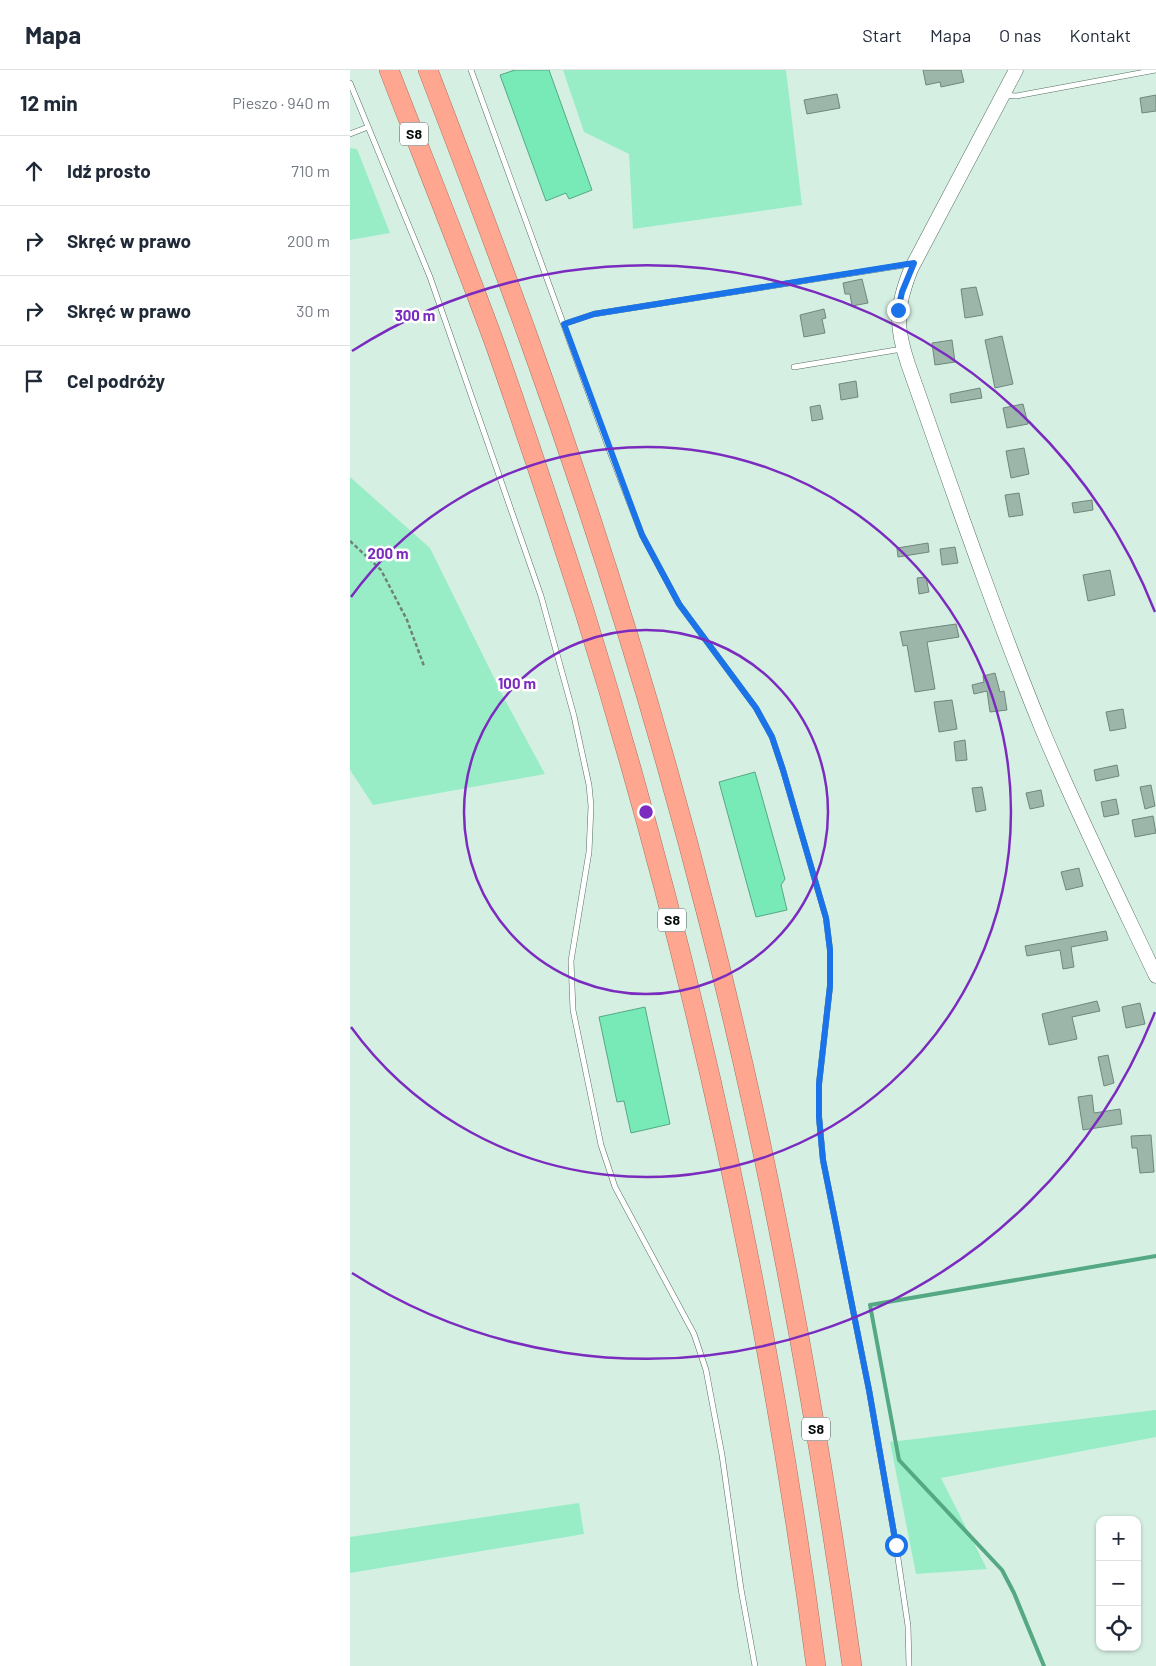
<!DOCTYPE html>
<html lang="pl">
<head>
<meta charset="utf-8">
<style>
	:root { --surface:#fff; --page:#f6f6f7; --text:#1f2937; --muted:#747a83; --line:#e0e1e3 }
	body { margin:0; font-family:Barlow,sans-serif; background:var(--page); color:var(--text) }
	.controls { position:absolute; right:15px; bottom:15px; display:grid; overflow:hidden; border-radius:10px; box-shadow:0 1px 4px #0004 }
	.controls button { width:45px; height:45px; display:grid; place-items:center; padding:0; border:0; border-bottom:1px solid var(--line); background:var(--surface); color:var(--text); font:25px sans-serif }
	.stop { position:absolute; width:15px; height:15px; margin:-11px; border:4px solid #1a73e8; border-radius:50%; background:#fff }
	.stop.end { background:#1a73e8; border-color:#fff; box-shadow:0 1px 5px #0008 }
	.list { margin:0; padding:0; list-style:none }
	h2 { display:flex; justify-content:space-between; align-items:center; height:65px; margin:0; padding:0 20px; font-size:21px }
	h2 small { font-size:16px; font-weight:400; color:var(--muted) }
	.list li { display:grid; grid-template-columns:32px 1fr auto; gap:15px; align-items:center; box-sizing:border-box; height:70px; padding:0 20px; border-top:1px solid var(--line) }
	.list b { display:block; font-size:19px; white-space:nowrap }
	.list em { font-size:16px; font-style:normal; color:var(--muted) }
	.icon { flex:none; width:28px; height:28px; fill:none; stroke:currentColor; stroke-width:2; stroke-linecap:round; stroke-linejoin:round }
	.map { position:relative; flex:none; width:806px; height:1596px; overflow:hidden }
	header { display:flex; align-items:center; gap:30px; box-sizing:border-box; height:70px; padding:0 25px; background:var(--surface); border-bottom:1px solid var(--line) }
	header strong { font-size:24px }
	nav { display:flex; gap:28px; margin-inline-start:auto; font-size:18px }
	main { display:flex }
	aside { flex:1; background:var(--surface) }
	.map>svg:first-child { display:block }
</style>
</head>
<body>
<header>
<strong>Mapa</strong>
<nav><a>Start</a><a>Mapa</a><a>O nas</a><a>Kontakt</a></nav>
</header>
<main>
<aside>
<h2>12 min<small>Pieszo · 940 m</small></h2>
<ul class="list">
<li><svg class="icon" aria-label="ahead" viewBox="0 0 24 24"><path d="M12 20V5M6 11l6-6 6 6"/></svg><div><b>Idź prosto</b></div><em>710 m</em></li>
<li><svg class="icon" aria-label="right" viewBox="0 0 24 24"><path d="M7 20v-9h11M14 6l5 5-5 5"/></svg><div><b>Skręć w prawo</b></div><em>200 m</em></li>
<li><svg class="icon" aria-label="right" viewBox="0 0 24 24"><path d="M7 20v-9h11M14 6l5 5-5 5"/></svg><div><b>Skręć w prawo</b></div><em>30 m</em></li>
<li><svg class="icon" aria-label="arrive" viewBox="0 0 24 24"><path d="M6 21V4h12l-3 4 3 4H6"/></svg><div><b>Cel podróży</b></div></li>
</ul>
</aside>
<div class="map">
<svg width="806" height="1596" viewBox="0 0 806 1596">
	<rect width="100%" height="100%" fill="#d5f0e2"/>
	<g fill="#99edc6">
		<polygon points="213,0 436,0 452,135 283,159 279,84 234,62"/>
		<polygon points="0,78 7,79 40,163 0,170"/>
		<polygon points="0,407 80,478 155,630 195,704 23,735 0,700"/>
		<polygon points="806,1340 806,1367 591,1408 637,1499 566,1504 540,1372"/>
		<polygon points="229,1433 234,1464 0,1503 0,1467"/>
	</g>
	<g fill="#77eab8" stroke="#55a884">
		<polygon points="165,0 199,0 242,120 219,129 216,123 196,131 150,5"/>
		<polygon points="405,702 435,809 431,815 437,840 406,847 369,712"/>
		<polygon points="295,937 320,1054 281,1063 274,1031 267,1032 249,947"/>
	</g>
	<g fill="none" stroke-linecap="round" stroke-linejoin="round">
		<polyline stroke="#55a884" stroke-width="4" points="694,1596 664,1523 652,1500 549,1390 520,1235 806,1186"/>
	</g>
	<g fill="#9cb6a9" stroke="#6e887b">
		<polygon points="573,0 611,0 614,12 591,17 590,12 576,15"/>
		<polygon points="487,24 490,38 457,44 454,30"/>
		<polygon points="806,25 806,41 792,43 790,28"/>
		<polygon points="512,209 518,233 502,236 500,224 495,224 493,213"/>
		<polygon points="626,217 633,245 615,248 611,219"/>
		<polygon points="474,239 476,248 472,249 475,263 454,267 450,245"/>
		<polygon points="652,266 663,314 645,318 635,270"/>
		<polygon points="602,270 605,292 585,295 582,273"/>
		<polygon points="506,311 508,327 491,330 489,314"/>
		<polygon points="630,318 632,328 601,333 600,324"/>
		<polygon points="673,334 678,354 657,358 653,338"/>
		<polygon points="470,335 473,349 462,351 460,337"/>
		<polygon points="674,378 679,404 661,408 656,381"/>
		<polygon points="669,423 673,445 659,447 655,425"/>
		<polygon points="742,430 743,440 724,443 722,433"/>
		<polygon points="578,473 579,482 548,487 547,478"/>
		<polygon points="605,477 608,493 592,495 590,479"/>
		<polygon points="760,500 765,525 738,531 733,505"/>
		<polygon points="576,507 579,522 569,524 567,508"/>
		<polygon points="606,554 609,567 577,572 585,619 565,622 557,575 553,576 550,562"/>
		<polygon points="645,603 650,622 654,621 657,640 640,642 637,621 624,624 622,615 634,612 633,606"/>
		<polygon points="602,630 607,659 589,662 584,632"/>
		<polygon points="773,639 776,658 760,661 756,642"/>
		<polygon points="615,670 617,690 606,691 604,672"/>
		<polygon points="767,695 769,706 746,711 744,700"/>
		<polygon points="801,715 805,736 795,739 790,717"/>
		<polygon points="632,717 636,740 626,742 622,718"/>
		<polygon points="691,720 694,736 680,739 676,723"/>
		<polygon points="766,729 769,744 754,747 751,732"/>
		<polygon points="803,746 806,763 785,767 782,750"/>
		<polygon points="729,798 733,816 716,820 711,802"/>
		<polygon points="756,861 758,870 721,877 724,897 713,899 710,880 677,886 675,876"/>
		<polygon points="747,931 750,941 722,947 727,969 699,975 692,944"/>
		<polygon points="790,933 795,954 776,958 772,937"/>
		<polygon points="758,985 764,1013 754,1016 748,987"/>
		<polygon points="742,1025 744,1043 770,1039 772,1054 733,1060 728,1027"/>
		<polygon points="801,1065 804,1102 790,1103 787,1078 782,1078 781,1066"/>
	</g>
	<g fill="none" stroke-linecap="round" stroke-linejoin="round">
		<defs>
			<g id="lane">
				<polyline points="121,0 260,382 292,465 329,534 406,638 422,667 433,700 476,848 480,880 480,916 469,1014 469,1047 473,1090 519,1320 546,1475 558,1556 559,1596"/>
				<polyline points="0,13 80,207 191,526 224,646 239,715 241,736 239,782 221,891 223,940 251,1075 265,1117 344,1264 356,1300 372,1385 391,1519 405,1596"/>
				<polyline points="654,25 666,26 806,0"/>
				<polyline points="0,64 18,57"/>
				<polyline points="214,254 244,244 561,194"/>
				<polyline points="444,297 552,279"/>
			</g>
			<path id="secondary" d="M 666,0 L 561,199 C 546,237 545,255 558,294 C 601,416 643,539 692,659 C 727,743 767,824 806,906"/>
			<g id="highway">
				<path d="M 39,0 C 75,93 113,186 147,280 C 177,366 206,453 234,540 C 342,885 419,1238 466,1596"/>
				<path d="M 78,0 C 113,91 147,181 180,272 C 249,463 309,657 359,853 C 422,1098 467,1346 502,1596"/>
			</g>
		</defs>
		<use href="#lane" stroke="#566e62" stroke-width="6"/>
		<use href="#secondary" stroke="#566e62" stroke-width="15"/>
		<use href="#highway" stroke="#a77161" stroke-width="20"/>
		<polyline stroke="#6f8178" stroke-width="2.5" stroke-dasharray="4 2.5" stroke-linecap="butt" points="0,471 31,500 57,550 74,596"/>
		<use href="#lane" stroke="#fff" stroke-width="5"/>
		<use href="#secondary" stroke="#fff" stroke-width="14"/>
		<use href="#highway" stroke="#fea690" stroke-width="19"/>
	</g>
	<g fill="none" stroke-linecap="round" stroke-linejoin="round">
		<polyline stroke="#1a73e8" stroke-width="6" points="546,1475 519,1320 473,1090 469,1047 469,1014 480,916 480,880 476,848 433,700 422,667 406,638 329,534 292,465 214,254 244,244 564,193 552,222 548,240"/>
	</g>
	<g fill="none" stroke="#7b2cbf" stroke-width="2.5">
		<circle cx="296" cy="742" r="182"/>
		<path d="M1 527A365 365 0 1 1 1 957"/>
		<path d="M805 942A547 547 0 0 1 2 1203M2 281A547 547 0 0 1 805 542"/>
	</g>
	<g text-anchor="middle" stroke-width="5" stroke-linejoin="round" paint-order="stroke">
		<g fill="#fff" stroke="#505653" stroke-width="1">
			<rect x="50" y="52.5" width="28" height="23" rx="4"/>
			<rect x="308" y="838.5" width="28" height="23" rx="4"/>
			<rect x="452" y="1347.5" width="28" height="23" rx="4"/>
		</g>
		<g font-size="14" font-weight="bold" fill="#050e09">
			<text x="64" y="69">S8</text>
			<text x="322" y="855">S8</text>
			<text x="466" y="1364">S8</text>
		</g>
	</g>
	<circle cx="296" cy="742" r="8" fill="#7b2cbf" stroke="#fff" stroke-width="2.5"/>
	<g font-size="15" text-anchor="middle" font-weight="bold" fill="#7b2cbf" stroke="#fff" stroke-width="5" stroke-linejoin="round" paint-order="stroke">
		<text x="65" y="251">300 m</text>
		<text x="38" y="489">200 m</text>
		<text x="167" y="619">100 m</text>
	</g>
</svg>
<div class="controls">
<button>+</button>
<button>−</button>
<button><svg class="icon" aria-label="locate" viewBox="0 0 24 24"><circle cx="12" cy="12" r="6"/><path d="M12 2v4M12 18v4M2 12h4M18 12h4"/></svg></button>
</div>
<div class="stop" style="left:546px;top:1475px"></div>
<div class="stop end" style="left:548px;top:240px"></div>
</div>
</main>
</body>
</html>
